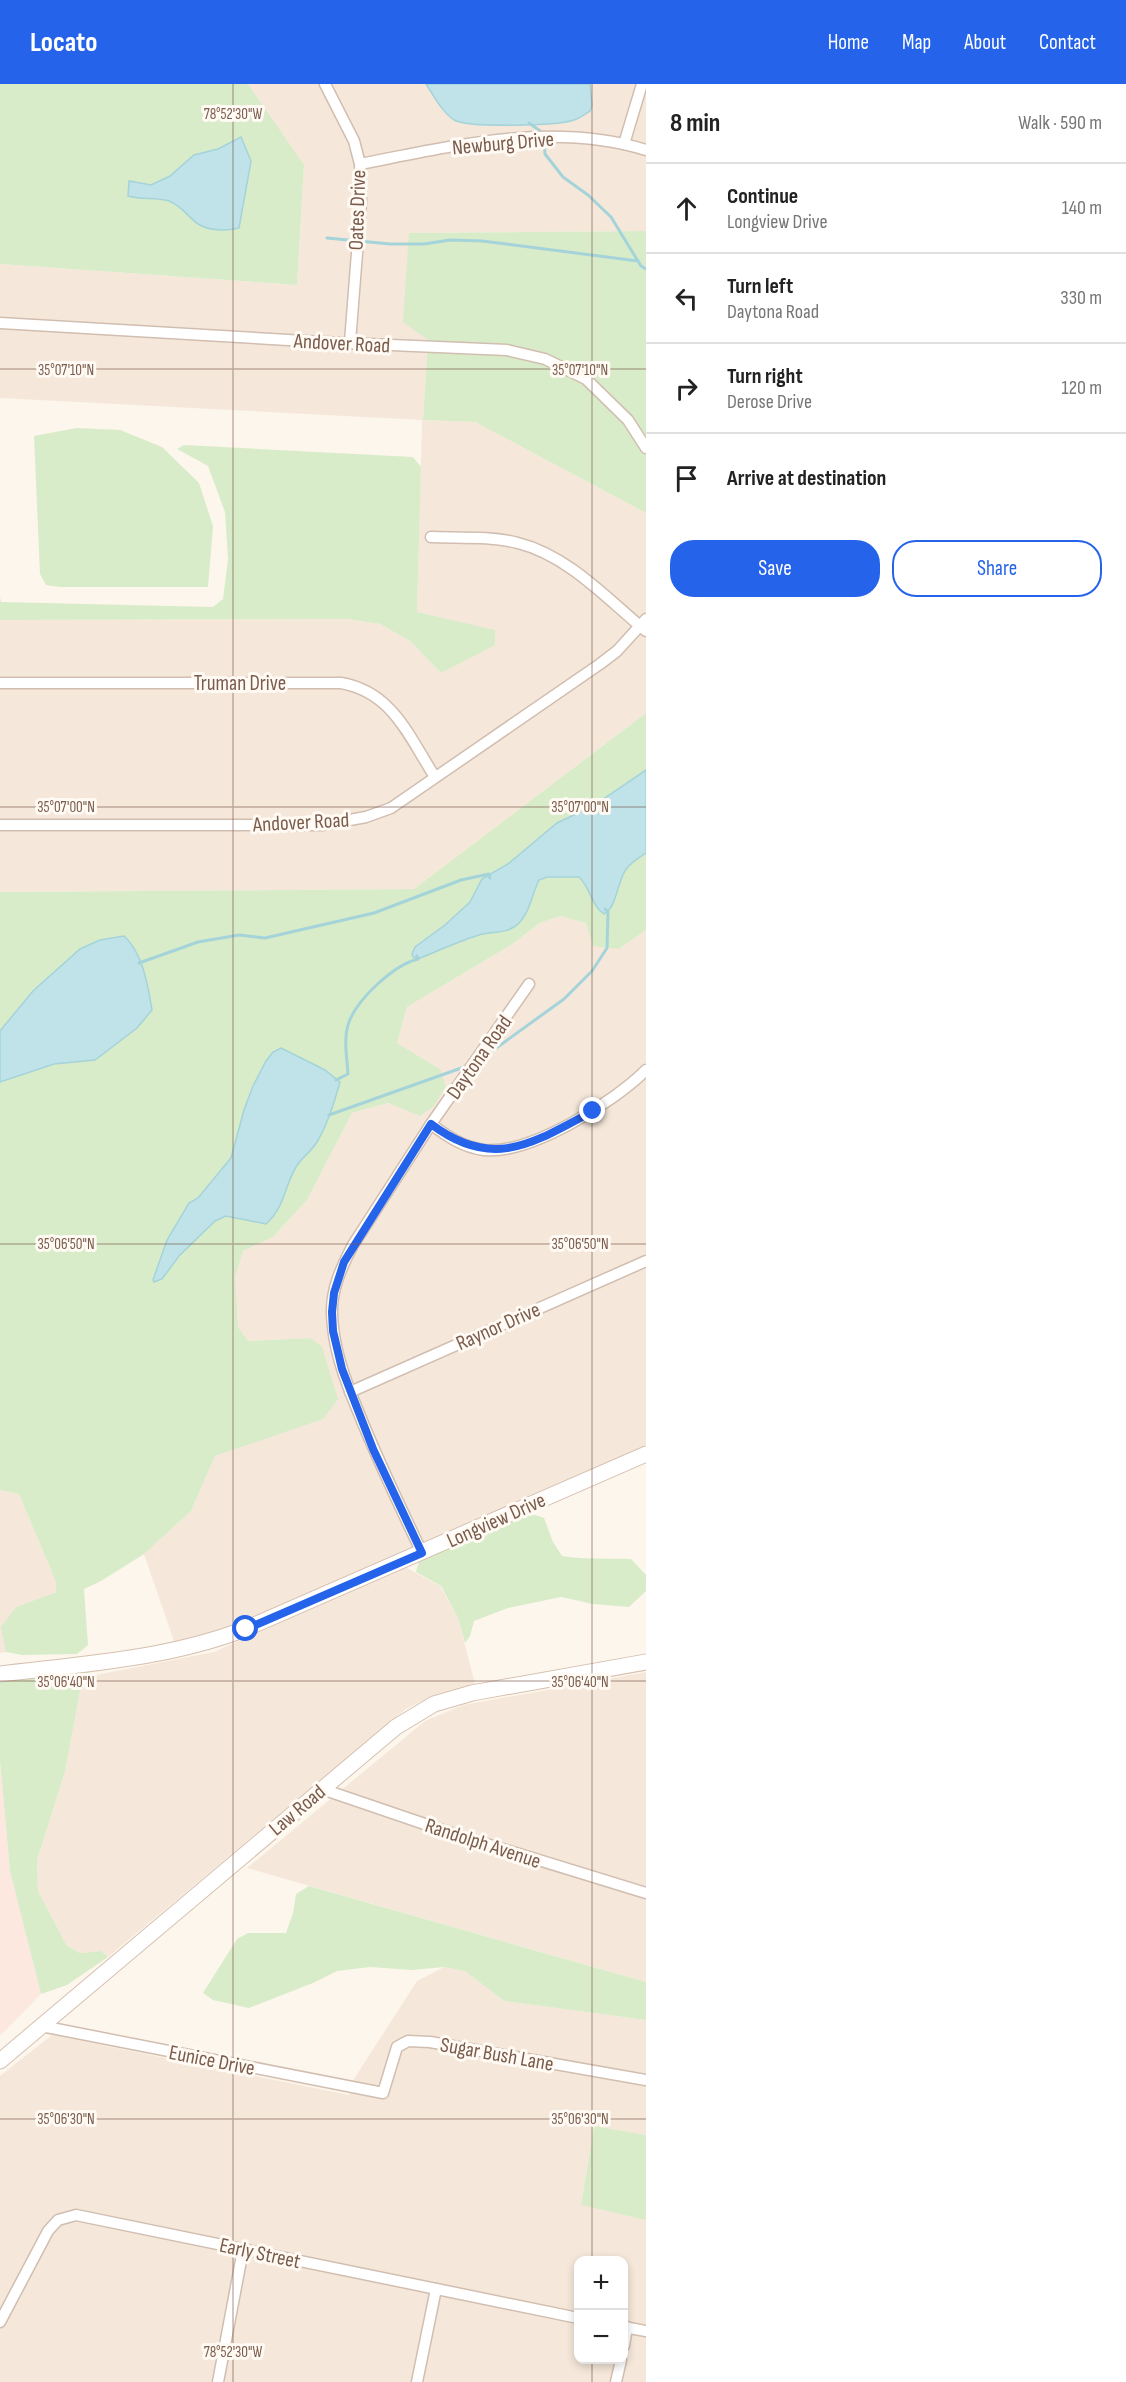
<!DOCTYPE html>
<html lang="en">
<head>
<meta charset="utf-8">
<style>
	:root { --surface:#fff; --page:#f2f2f2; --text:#222; --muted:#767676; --line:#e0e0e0; --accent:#2563eb }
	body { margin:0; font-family:"Sofia Sans Condensed",sans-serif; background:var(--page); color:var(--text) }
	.controls { position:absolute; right:18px; bottom:18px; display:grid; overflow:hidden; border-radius:12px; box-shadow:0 3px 9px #0003 }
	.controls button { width:54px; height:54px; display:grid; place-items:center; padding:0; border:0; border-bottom:2px solid var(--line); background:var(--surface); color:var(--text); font:30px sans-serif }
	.stop { position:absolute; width:18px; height:18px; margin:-14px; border:4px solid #2563eb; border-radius:50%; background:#fff }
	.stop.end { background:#2563eb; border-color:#fff; box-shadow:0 2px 6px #0008 }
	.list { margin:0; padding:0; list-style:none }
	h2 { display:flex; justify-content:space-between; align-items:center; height:78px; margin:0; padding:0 24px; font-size:26px }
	h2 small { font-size:20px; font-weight:400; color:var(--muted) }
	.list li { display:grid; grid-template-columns:39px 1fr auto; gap:18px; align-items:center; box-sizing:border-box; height:90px; padding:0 24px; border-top:2px solid var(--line) }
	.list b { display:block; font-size:22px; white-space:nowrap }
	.list p { margin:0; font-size:20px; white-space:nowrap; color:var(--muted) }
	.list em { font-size:20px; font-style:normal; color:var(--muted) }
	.actions { display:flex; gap:12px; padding:18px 24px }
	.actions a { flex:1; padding:14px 0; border:2px solid var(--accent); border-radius:24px; text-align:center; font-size:21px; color:var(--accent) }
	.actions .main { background:var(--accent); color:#fff }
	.icon { flex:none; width:33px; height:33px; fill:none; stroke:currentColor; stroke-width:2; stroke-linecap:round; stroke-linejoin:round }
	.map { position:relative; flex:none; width:646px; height:2298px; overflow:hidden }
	header { display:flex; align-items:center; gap:36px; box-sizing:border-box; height:84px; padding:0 30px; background:var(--accent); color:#fff }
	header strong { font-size:28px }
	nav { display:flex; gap:33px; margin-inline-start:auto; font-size:21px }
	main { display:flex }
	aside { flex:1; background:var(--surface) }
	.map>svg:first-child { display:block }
</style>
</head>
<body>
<header>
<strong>Locato</strong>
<nav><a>Home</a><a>Map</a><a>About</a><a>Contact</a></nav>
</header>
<main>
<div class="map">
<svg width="646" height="2298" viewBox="0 0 646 2298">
	<rect width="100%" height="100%" fill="#fdf6ec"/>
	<g fill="#f5e8da" fill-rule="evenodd">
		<polygon points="244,0 426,0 446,29 506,40 574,36 592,21 590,0 646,0 646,147 409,149 428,256 423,336 475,338 646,429 646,629 414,805 0,808 0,536 347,535 380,540 410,557 441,589 495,547 417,528 422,336 0,314 0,180 297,201 304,81"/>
		<polygon points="560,832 586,839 619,865 646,846 646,1361 200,1555 175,1560 144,1470 191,1427 215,1372 247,1361 311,1254 248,1257 238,1243 234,1193 243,1167 273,1153 307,1116 352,1029 388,1019 420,1031 440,985 397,959 407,923 511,861 540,839"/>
		<polygon points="0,1406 19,1410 56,1498 56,1508 16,1523 2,1543 6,1568 0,1569"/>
		<polygon points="405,1483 440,1502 458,1534 475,1600 436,1610 406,1625 108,1873 101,1867 80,1869 67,1862 38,1807 37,1776 65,1688 81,1602 96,1591 214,1568"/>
		<polygon points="646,1588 646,1898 247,1784 425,1637 463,1621"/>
		<path d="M 444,1883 L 465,1887 L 504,1917 L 646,1936 L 646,2051 L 594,2042 L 581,2120 L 646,2136 L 646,2298 L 0,2298 L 0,1992 L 52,1951 L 349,2011 L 352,1998 L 417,1897 ZM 578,2176 L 624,2176 L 624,2276 L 578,2276 Z"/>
	</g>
	<polygon fill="#fde8e0" points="0,1677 10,1787 41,1910 0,1952"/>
	<g fill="#d8ecc9">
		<polygon points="0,0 248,0 304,81 297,201 0,180"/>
		<polygon points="646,147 646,429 475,338 423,336 428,256 403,238 409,149"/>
		<polygon points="77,344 120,346 162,363 199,399 213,442 208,503 60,503 46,501 40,490 34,352"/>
		<polygon points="184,361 413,373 421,383 417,528 495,546 495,561 441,589 410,557 380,540 347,535 0,536 0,513 1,518 213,523 223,515 228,475 225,428 208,382 177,365"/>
		<polygon points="646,629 646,846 619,865 593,862 586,839 560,832 540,839 511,861 407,923 397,959 440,985 446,1003 433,1023 420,1032 388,1019 352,1029 307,1116 273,1153 243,1167 235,1193 238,1243 248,1257 311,1254 322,1263 338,1315 323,1335 215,1372 191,1427 144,1470 101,1497 84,1505 88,1561 77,1570 22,1571 6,1568 1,1543 16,1523 56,1508 56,1498 19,1410 0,1406 0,808 414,805"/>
		<path d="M 535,1431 L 544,1434 L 553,1458 L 562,1472 C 585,1476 608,1474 631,1475 L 646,1491 L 646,1507 L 629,1523 L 593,1520 L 561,1513 L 508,1524 L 474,1537 L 470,1552 L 465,1559 L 458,1534 L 441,1502 L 416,1488 L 419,1477 L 517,1433 Z"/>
		<polygon points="85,1587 96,1591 81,1602 65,1688 37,1776 38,1807 67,1862 80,1869 101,1867 108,1873 67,1901 41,1910 10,1787 0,1677 0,1594"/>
		<polygon points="309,1802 646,1898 646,1936 504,1917 465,1887 444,1883 412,1886 370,1883 337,1887 313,1899 249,1924 213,1916 203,1909 237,1855 248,1849 286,1849 293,1829 296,1810"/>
		<polygon points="594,2042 646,2051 646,2136 581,2121"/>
	</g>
	<g fill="#bfe3e8" stroke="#a5d3da" stroke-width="1.5">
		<path d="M 426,0 L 590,0 L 592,22 L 590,27 C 585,30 579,35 574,36 C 557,42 468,44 454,36 C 442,28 434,12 426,0 Z"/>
		<path d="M 241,53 L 251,77 L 239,144 C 227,147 209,147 198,140 C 187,132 182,122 169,117 C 155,113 142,116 128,112 L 129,97 L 151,101 L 170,92 L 194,71 L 218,65 Z"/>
		<path d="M 646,686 L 646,769 C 640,773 632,778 627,784 C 617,796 617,824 604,830 C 591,821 590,803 579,793 L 547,793 L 539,796 C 532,810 530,828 519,839 C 509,850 493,847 479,851 C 459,857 438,867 418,875 L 413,873 L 412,870 L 415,863 L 445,841 L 470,818 L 482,795 L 508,780 L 557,739 L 593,722 Z"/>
		<path d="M 124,852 C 143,869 148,902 152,926 L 137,944 L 95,976 L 54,980 L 0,998 L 0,947 L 33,907 L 80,865 L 100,856 Z"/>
		<path d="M 281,964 L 325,986 L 340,998 C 334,1019 328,1039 317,1058 C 311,1068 301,1074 296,1083 C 284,1103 285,1123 266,1140 L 226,1132 L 215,1137 L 179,1172 L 162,1195 L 154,1198 L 153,1196 L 167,1156 L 189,1119 L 198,1114 L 231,1074 L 244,1026 L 253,1002 L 266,977 L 273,968 Z"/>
	</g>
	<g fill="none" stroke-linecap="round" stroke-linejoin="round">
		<g stroke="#a5d3da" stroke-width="3">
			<polyline points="529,39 543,49"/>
			<polyline points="544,56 545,70 563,93 588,111 611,133 641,182 646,185"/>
			<polyline points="327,154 390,160 424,160 450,156 482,157 638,177"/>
			<polyline points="139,879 198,858 239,851 265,854 374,829 461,796 489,790 490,794"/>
			<polyline points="481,975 564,915 592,887 607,864 608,828 605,825"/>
			<path d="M 336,996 L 348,990 C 347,973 343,954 349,938 C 358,914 394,881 418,875 L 417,872"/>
			<polyline points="329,1031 467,982"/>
		</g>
		<defs>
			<g id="street">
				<polyline points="325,0 354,57 360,80 361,118 350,258"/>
				<polyline points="624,60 642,0"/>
				<path d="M 360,80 C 453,62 552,37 646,66"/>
				<polyline points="0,239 322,258 507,266 545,275 586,295 628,336 646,364"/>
				<path d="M 431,453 C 459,454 491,452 518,459 C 569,472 607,515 646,547"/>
				<path d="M 0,599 L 341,599 C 393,608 409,653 435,693"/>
				<polyline points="0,741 322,741 366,733 391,724 600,580 617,567 646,535"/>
				<path d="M 431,1040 C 448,1053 463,1063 484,1066 C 530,1071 614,1018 646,986"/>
				<polyline points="350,1308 646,1177"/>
				<path d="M 422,1469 C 400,1422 377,1375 358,1327 C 345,1296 333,1264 332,1230 C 331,1205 342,1182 353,1161 L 431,1040 L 529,900"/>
				<polyline points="322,1705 454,1750 646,1809"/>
				<polyline points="41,1942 383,2009 397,1963 408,1957 430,1958 646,1996"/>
				<polyline points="0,2238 48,2147 58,2136 76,2131 578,2234"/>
				<polyline points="624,2243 646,2247"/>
				<polyline points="624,2262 627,2243"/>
				<polyline points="218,2298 243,2166"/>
				<polyline points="417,2298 436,2205"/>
				<polyline points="616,2298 621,2276"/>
			</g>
			<g id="secondary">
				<path d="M 0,1590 C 83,1580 167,1575 245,1545 L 646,1370"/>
				<polyline points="0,1977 396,1643 434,1620 472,1609 646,1578"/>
			</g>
		</defs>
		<use href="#street" stroke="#d1beb0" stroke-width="13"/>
		<use href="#secondary" stroke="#d6c0b0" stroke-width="17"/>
		<use href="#street" stroke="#fff" stroke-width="10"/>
		<use href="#secondary" stroke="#fff" stroke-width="15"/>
	</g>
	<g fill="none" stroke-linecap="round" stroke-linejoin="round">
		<path stroke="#2563eb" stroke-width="8" d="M 246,1545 L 422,1469 L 373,1365 L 342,1285 L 333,1247 L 332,1228 L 334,1209 L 344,1178 L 431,1040 C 493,1087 533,1059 593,1027"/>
	</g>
	<path fill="none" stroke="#7a5c4d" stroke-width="1.5" stroke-opacity="0.45" d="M 233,0 L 233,2298M 592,0 L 592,2176M 0,285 L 646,285M 0,723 L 646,723M 0,1160 L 646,1160M 0,1597 L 646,1597M 0,2035 L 646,2035M 592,2276 L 592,2298"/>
	<g text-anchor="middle" stroke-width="6" stroke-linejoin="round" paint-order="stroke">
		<g font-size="21" fill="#7a5c4d" stroke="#fffaf3">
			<text transform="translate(503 59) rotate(-5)" y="7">Newburg Drive</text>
			<text transform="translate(357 126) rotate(-88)" y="7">Oates Drive</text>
			<text transform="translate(342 259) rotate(3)" y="7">Andover Road</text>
			<text x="240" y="606">Truman Drive</text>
			<text transform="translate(301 738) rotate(-3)" y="7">Andover Road</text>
			<text transform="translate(479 973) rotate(-55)" y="7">Daytona Road</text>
			<text transform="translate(498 1242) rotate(-24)" y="7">Raynor Drive</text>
			<text transform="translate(496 1436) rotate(-24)" y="7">Longview Drive</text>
			<text transform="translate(297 1726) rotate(-40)" y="7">Law Road</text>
			<text transform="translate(483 1759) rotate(18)" y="7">Randolph Avenue</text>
			<text transform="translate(497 1970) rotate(10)" y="7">Sugar Bush Lane</text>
			<text transform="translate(212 1976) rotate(11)" y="7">Eunice Drive</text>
			<text transform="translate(260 2169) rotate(12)" y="7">Early Street</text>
		</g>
	</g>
	<g font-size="15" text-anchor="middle" fill="#7a5c4d" stroke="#fffaf3" stroke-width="6" stroke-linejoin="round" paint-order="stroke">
		<text x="233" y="35">78°52'30"W</text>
		<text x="66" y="291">35°07'10"N</text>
		<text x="580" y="291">35°07'10"N</text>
		<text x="66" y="728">35°07'00"N</text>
		<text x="580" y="728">35°07'00"N</text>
		<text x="66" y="1165">35°06'50"N</text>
		<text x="580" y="1165">35°06'50"N</text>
		<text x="66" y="1603">35°06'40"N</text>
		<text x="580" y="1603">35°06'40"N</text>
		<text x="66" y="2040">35°06'30"N</text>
		<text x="580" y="2040">35°06'30"N</text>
		<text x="233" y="2273">78°52'30"W</text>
	</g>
</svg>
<div class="controls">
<button>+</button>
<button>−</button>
</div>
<div class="stop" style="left:246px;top:1545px"></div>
<div class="stop end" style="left:593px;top:1027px"></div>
</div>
<aside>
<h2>8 min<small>Walk · 590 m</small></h2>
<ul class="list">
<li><svg class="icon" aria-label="ahead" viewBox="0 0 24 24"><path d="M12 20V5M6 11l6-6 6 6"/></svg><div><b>Continue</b><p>Longview Drive</p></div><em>140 m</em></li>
<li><svg class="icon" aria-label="left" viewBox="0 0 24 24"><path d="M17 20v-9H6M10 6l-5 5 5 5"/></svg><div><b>Turn left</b><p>Daytona Road</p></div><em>330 m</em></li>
<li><svg class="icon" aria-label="right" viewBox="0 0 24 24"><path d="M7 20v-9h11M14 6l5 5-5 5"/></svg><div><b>Turn right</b><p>Derose Drive</p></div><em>120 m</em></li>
<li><svg class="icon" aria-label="arrive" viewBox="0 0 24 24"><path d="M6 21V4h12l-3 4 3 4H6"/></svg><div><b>Arrive at destination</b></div></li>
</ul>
<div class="actions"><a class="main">Save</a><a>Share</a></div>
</aside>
</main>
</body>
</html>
